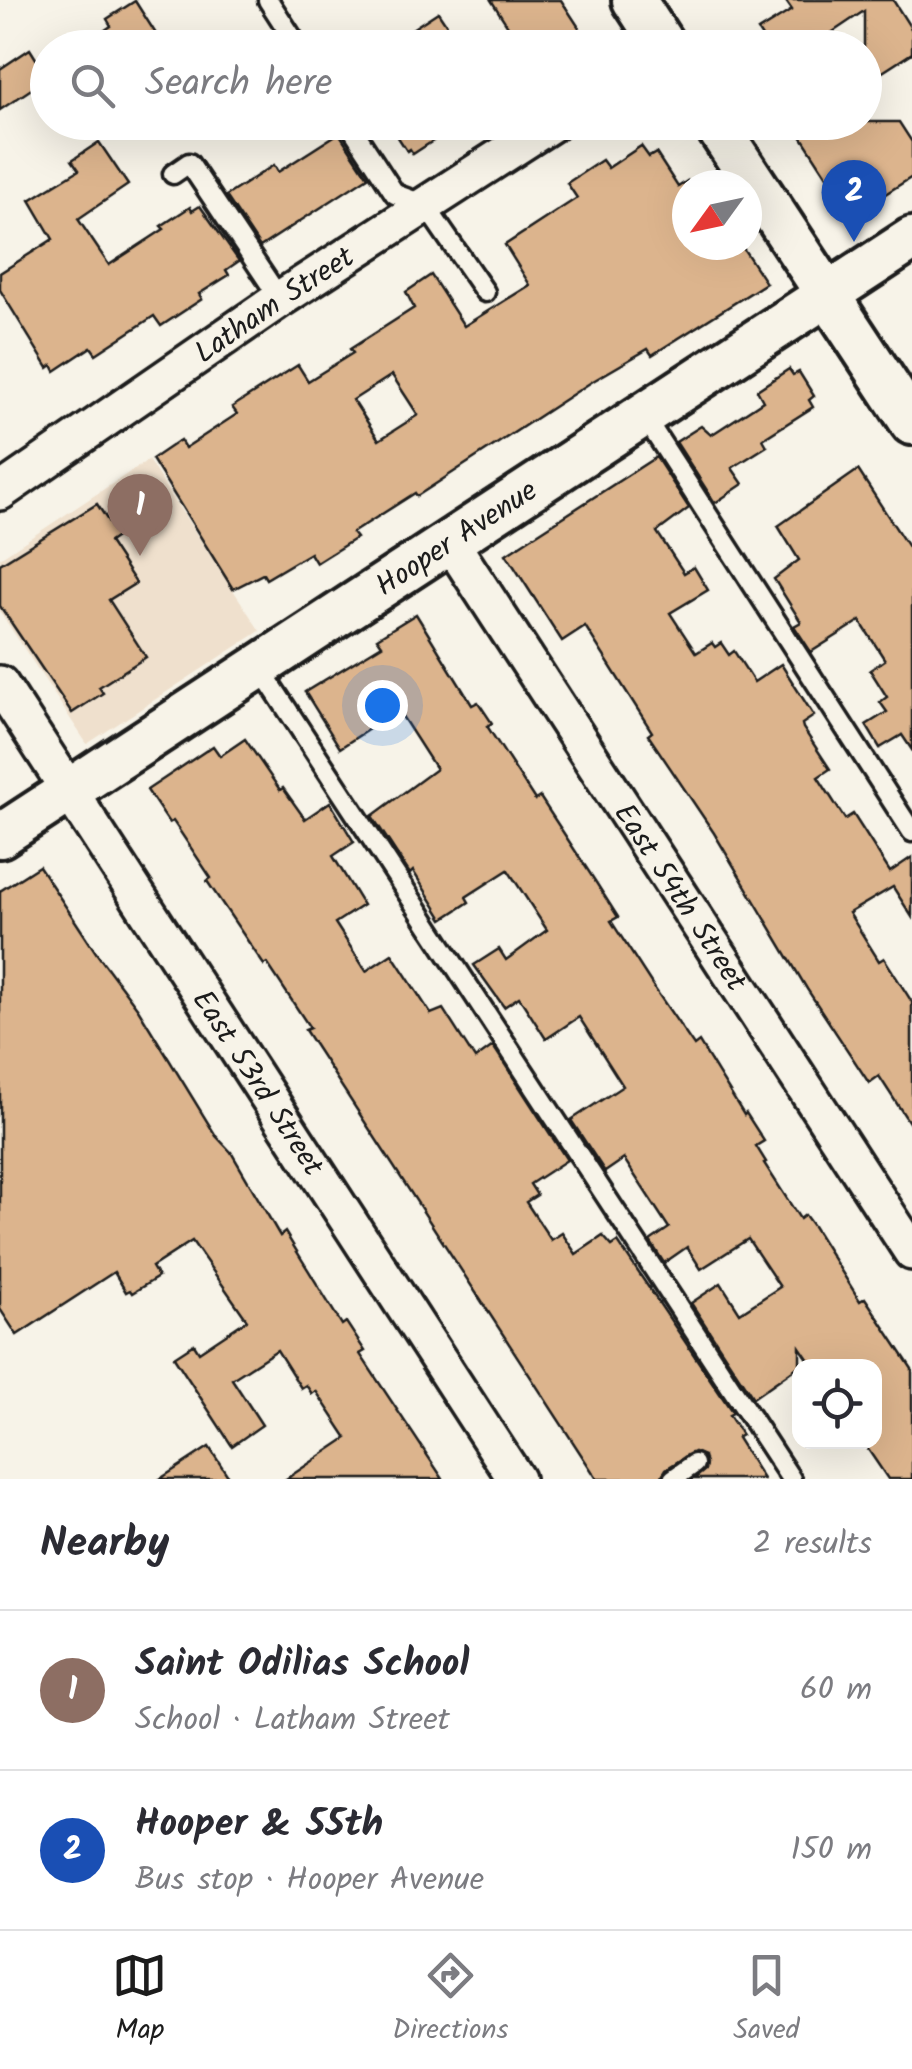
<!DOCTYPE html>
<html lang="en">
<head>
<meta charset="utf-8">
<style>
	:root { --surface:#fff; --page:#f7f7f7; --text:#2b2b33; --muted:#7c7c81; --line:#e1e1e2; --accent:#1c1c1c }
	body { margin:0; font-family:Kalam,sans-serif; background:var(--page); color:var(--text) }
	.controls { position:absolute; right:30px; bottom:30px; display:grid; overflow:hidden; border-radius:20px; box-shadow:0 10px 40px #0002 }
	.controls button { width:90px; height:90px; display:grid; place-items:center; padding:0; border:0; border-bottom:2px solid var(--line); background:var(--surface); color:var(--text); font:50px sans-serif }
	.compass { position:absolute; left:672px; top:170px; width:90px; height:90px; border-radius:50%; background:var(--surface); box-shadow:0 10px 40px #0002; rotate:237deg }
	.you { position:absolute; left:382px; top:705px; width:35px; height:35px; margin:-25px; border:8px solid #fff; border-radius:50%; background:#1a73e8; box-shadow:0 0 0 15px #1a73e833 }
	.badge { display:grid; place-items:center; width:65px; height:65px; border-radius:50%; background:var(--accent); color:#fff; font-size:32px; font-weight:700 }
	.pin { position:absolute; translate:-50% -82px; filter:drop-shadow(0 2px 5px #0008) }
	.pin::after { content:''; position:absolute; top:52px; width:35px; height:30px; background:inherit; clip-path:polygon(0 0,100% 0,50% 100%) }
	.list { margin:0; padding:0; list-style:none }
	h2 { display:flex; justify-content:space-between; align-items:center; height:130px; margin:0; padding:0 40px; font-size:42px }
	h2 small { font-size:32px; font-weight:400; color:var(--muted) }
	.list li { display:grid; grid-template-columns:65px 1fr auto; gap:30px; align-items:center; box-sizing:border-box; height:160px; padding:0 40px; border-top:2px solid var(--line) }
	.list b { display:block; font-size:38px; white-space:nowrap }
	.list p { margin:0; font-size:32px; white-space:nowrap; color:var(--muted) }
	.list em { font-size:32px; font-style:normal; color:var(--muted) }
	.icon { flex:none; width:55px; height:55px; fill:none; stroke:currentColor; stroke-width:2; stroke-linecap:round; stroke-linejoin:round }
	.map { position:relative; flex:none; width:912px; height:1479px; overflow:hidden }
	.search { position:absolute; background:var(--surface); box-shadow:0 10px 40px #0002; left:30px; right:30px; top:30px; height:110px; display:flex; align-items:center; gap:25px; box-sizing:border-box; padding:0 35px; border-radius:55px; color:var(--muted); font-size:38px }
	.sheet { height:450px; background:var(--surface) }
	nav { display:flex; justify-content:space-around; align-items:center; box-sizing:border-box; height:140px; border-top:2px solid var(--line); background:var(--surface); font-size:28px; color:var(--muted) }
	nav a { display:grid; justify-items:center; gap:5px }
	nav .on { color:var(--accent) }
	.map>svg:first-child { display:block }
</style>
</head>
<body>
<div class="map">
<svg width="912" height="1479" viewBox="0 0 912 1479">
	<rect width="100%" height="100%" fill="#f7f3e8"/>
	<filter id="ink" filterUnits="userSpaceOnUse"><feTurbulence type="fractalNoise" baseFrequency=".01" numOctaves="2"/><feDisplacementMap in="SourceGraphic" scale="20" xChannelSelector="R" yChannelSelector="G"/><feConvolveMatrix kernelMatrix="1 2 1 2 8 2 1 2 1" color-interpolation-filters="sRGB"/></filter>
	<g filter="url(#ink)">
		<polygon fill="#efe0cd" points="148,460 260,631 87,744 0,612 0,558"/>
		<g fill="#dcb48d" stroke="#1c1c1c" stroke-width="2.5" fill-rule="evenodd">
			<polygon points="491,0 561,0 580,29 574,32 584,48 522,48"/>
			<polygon points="785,0 893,0 912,30 912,53 864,84 864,11 809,48 769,48 758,31 792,10"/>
			<polygon points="135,1 165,48 116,48 105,30 111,26 107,19"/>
			<polygon points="438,12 454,36 450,39 456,48 383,48"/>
			<polygon points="30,49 48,78 0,110 0,69"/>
			<polygon points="388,122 462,122 413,154 410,149 407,151"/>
			<polygon points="792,122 899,122 912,142 912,177 852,215"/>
			<polygon points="339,133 368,177 260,247 226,196 274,165 278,172"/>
			<polygon points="99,142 128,185 78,219 109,265 164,229 161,226 190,207 192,211 200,206 239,261 226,270 229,275 199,294 202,299 161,326 154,316 96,354 91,347 55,371 52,365 48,368 0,290 0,273 53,239 30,200 79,170 72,160"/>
			<path d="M 641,146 L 649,157 L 656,153 L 678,187 L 687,181 L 687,245 L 741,245 L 766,283 L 652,355 L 648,349 L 593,381 L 434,485 L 417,496 L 415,493 L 352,533 L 356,538 L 316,563 L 310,553 L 266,579 L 263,574 L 233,589 L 152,459 L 180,440 L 185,448 L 237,414 L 232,407 L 298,365 L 308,381 L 353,353 L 350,349 L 414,308 L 406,292 L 431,275 L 464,326 L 530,285 L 505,245 L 577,198 L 567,183 L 602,160 L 608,168 ZM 392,375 L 418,415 L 379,440 L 353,400 Z"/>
			<polygon points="789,369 793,375 799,372 814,396 809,400 813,407 763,439 767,446 732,468 743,484 715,503 676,442 701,426 711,435 763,401 757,390"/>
			<polygon points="656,457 689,508 657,532 684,573 694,567 708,590 670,613 696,653 712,643 715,647 721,643 729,655 734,651 754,682 781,664 814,716 802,724 803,728 830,769 818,777 845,819 853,814 890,872 912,857 912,917 893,887 849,913 879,961 884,958 912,1002 912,1127 879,1076 869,1083 807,989 714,833 648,735 652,732 585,626 562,641 506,554"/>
			<polygon points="858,470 912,553 912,750 902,735 880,748 866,725 887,712 880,702 887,697 870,670 885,660 860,621 811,652 794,626 801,622 774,579 799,560 778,526"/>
			<polygon points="97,504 118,536 109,542 136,583 109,600 146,657 99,687 103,693 72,713 0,606 0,564"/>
			<polygon points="416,614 472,705 478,702 492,723 487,726 535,800 540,797 595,881 618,917 611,921 655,989 694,1046 699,1042 744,1115 746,1113 764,1141 756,1146 766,1162 764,1163 800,1219 805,1215 813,1226 860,1301 865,1298 912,1369 912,1479 888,1479 863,1442 874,1442 874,1366 813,1366 800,1347 800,1365 753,1398 691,1303 721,1283 740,1313 780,1287 748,1239 701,1269 687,1247 664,1263 650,1241 669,1228 624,1159 605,1172 571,1120 623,1086 579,1017 546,1039 519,997 504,1007 474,965 499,949 506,960 547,930 508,870 466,897 469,902 443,919 413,871 410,874 372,816 436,769 398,710 340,748 305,692 382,645 377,638"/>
			<polygon points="245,739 280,790 283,788 305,819 330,802 354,842 333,856 363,905 335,923 366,971 392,954 431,1014 443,1009 475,1059 493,1046 567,1160 530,1184 537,1195 526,1202 551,1240 562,1233 576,1254 603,1236 612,1246 618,1242 733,1413 729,1415 742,1435 737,1438 763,1479 694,1479 705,1470 706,1464 704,1456 694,1452 666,1469 661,1479 597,1479 305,1030 310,1028 267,963 264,965 207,881 211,878 173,821 169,823 147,790 213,746 220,756"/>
			<polygon points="39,866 97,954 138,1009 216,1136 231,1152 280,1236 285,1232 342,1325 346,1322 365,1351 360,1354 443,1479 286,1479 347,1438 316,1391 312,1394 306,1385 301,1388 277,1350 232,1379 262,1425 232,1446 174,1357 194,1344 199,1352 247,1320 192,1241 152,1267 158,1277 132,1293 130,1290 126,1292 114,1272 17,1335 0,1309 0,891"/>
			<polygon points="209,1447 230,1479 160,1479"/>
		</g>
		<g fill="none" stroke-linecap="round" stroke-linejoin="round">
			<defs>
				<g id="service">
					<polyline points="268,0 299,48"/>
					<polyline points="348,122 395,194 425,205 485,292"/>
					<polyline points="173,174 189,163 280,299"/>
					<polyline points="644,416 912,832"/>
					<polyline points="260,668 791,1479"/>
					<polyline points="673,1479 694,1464"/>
				</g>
				<g id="minor">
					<path id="s1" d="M 0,492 L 280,299 L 554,122"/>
					<path id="s2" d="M 451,543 L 912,1252"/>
					<path id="s3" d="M 0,684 L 516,1479"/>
				</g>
				<g id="tertiary">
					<polyline points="634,0 665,48"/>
					<polyline points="714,122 912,423"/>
					<path id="s4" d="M 0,836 L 912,239"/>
				</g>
			</defs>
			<use href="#service" stroke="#1c1c1c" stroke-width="25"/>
			<use href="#minor" stroke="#1c1c1c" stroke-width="42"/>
			<use href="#tertiary" stroke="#1c1c1c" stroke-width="50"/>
			<use href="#service" stroke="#f7f3e8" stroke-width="18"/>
			<use href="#minor" stroke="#f7f3e8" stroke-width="35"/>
			<use href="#tertiary" stroke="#f7f3e8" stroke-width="42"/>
		</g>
	</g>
	<g text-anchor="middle" stroke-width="8" stroke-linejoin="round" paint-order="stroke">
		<g font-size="30" fill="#1c1c1c" stroke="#f7f3e8">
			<text dy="10" stroke="none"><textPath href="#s1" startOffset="332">Latham Street</textPath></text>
			<text dy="10" stroke="none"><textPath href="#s4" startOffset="545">Hooper Avenue</textPath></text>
			<text dy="10" stroke="none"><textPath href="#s2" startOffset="422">East 54th Street</textPath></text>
			<text dy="10" stroke="none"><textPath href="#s3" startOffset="475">East 53rd Street</textPath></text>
		</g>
	</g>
</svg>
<div class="controls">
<button><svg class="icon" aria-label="locate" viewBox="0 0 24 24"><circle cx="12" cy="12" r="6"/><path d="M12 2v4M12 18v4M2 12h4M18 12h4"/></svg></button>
</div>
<svg class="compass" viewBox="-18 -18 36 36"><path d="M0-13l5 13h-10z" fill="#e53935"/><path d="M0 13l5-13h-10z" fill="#7c7c81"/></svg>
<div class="you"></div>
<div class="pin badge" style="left:140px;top:556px;background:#8d6e63">1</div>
<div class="pin badge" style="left:854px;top:242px;background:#1a4fb4">2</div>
<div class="search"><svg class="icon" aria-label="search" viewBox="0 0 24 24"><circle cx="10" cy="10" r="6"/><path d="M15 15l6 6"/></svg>Search here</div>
</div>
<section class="sheet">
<h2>Nearby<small>2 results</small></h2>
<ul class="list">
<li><span class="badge" style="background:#8d6e63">1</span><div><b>Saint Odilias School</b><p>School · Latham Street</p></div><em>60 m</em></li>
<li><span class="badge" style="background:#1a4fb4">2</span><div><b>Hooper &amp; 55th</b><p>Bus stop · Hooper Avenue</p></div><em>150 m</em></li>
</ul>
</section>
<nav>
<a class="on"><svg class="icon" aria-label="map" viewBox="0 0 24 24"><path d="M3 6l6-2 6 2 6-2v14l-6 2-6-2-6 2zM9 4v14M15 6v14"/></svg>Map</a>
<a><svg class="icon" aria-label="directions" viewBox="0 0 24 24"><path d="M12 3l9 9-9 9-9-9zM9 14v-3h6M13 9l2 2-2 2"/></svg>Directions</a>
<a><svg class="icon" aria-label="saved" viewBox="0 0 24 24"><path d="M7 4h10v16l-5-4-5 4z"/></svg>Saved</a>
</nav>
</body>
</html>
